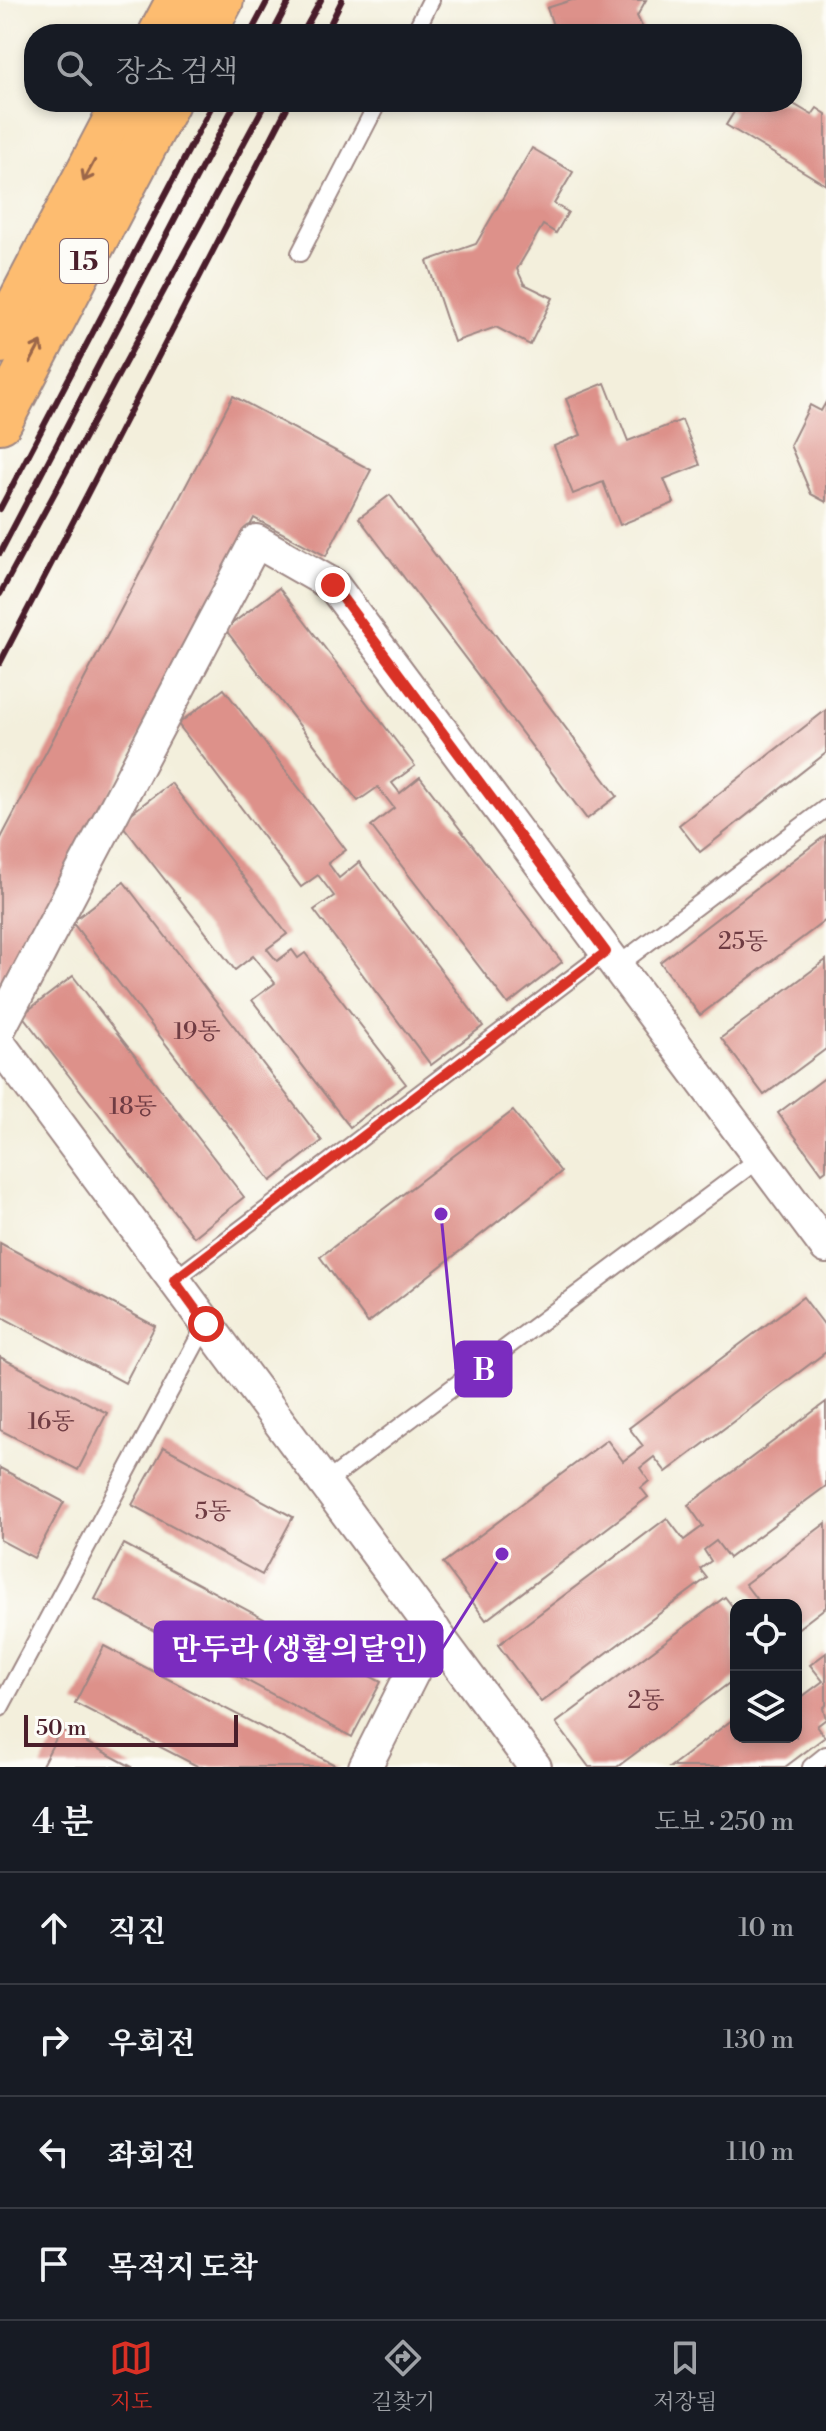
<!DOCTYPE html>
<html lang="ko">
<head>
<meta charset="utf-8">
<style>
	:root { --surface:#171b24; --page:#20242c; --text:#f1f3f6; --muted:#9ea1a6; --line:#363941; --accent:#d93025 }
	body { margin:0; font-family:"Libre Bodoni","Noto Serif KR",serif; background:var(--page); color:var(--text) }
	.controls { position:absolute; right:24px; bottom:24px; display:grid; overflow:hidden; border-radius:16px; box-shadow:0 4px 12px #0003 }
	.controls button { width:72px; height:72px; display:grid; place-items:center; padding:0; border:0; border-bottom:2px solid var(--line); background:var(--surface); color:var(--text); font:40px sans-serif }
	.scale { position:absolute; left:24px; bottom:20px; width:214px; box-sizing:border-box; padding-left:8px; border:4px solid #4a1f2b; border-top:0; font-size:22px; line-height:28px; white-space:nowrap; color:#4a1f2b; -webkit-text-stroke:6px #fdfcf7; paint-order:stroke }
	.stop { position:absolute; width:24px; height:24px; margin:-18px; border:6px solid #d93025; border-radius:50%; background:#fff }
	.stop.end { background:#d93025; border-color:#fff; box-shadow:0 2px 8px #0008 }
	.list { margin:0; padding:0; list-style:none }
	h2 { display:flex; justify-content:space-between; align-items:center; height:104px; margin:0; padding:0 32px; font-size:34px }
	h2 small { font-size:26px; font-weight:400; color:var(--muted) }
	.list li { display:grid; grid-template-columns:52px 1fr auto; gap:24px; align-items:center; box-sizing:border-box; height:112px; padding:0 32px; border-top:2px solid var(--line) }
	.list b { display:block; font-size:30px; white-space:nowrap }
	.list em { font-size:26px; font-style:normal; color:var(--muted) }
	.icon { flex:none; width:44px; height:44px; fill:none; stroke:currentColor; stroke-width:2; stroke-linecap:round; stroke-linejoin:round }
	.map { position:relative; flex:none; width:826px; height:1767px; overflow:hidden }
	.search { position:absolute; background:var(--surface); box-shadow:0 4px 12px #0003; left:24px; right:24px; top:24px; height:88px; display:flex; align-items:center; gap:20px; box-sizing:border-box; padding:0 28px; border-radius:32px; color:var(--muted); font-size:30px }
	.sheet { height:552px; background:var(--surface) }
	nav { display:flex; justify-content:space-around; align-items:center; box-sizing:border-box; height:112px; border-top:2px solid var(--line); background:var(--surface); font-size:22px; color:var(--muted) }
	nav a { display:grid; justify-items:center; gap:4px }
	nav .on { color:var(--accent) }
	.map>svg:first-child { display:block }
</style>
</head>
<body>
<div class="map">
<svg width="826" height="1767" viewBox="0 0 826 1767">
	<rect width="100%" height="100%" fill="#fdfcf7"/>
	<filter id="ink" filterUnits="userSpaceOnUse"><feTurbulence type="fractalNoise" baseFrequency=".0125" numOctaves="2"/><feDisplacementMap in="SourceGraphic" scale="16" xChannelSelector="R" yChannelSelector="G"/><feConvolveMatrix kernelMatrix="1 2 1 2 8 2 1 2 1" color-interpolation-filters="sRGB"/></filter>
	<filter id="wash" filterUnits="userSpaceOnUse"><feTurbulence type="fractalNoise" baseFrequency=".006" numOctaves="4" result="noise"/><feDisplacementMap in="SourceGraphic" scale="32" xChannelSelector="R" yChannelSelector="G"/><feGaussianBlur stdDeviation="1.8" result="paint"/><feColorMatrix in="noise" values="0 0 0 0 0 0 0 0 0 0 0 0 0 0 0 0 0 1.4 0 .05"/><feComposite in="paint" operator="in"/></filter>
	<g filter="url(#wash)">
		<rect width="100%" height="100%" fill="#f3efdc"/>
		<g id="blocks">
			<g fill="#dd918a">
				<polygon points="572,0 646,0 637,16 644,31 651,34 556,34 547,8"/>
				<polygon points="718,102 790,102 812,115 817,108 826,114 826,185 726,125 734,112"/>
				<polygon points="532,148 573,172 554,204 568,212 556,233 543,225 517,269 524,284 553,298 530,345 496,327 454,342 427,261 476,244"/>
				<polygon points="605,383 628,441 682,420 700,465 664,479 674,503 620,525 603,482 573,494 554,446 581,435 566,399"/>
				<polygon points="233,396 371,470 326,556 254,518 0,1002 0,840"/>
				<polygon points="826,402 826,502 811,494 790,445 810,405 821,411"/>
				<polygon points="390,495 617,796 587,819 359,518"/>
				<polygon points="279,588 415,766 392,783 400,793 420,777 562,962 508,1004 371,826 394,808 378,787 358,801 225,629"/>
				<polygon points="224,689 346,850 328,863 339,878 359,862 483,1026 431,1065 314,910 334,896 318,875 301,887 178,724"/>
				<polygon points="826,710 826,753 700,852 679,825"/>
				<polygon points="171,783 287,934 267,949 277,961 292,950 298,958 305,953 406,1084 350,1127 252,1000 275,983 253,956 235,970 120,822"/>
				<polygon points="826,835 826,920 700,1015 660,962"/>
				<polygon points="124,882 322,1141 271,1181 72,922"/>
				<polygon points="826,960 826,1049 764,1095 721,1038"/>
				<polygon points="73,976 244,1197 194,1237 22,1015"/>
				<polygon points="826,1077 826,1170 822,1173 778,1113"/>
				<polygon points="513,1111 561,1172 368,1323 320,1257"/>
				<polygon points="0,1243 155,1326 125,1383 0,1316"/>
				<polygon points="803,1297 826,1327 826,1352 666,1472 654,1457 640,1468 649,1481 641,1488 648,1497 486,1620 443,1563 607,1440 623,1461 643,1446 629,1428"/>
				<polygon points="0,1357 107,1413 78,1470 0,1430"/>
				<polygon points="826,1402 826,1486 729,1558 716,1541 704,1550 711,1561 700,1569 707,1578 541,1702 498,1645 667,1518 684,1540 703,1526 688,1505"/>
				<polygon points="164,1447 293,1517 262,1575 132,1505"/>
				<polygon points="0,1468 64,1502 34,1558 0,1540"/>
				<polygon points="826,1523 826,1607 796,1630 796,1605 761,1605 745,1584"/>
				<polygon points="124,1544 381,1682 352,1737 95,1599"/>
				<polygon points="725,1597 736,1611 736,1678 617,1767 589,1767 556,1723"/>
				<polygon points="104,1646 339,1767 199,1767 75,1703"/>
				<polygon points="826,1653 826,1705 823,1708 826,1719 817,1726 825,1737 785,1767 670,1767 736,1717 736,1737 796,1737 796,1695 799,1699 823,1681 810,1665"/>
				<polygon points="61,1729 132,1767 41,1767"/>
			</g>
		</g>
	</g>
	<g filter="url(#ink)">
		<use href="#blocks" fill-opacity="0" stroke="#9e8784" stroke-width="2"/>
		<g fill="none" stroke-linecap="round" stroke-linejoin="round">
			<defs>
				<g id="lane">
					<polyline points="414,34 431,0"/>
					<polyline points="300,253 378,102"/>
					<polyline points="617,966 826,808"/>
					<polyline points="174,1280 606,952"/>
					<polyline points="325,1483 760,1158"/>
					<polyline points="0,1708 206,1324"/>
					<polyline points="811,1767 826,1755"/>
				</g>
				<g id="street">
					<polyline points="0,1027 256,541 333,585 826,1247"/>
					<polyline points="0,1045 535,1767"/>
					<polyline points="365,1767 434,1630"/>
				</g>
				<g id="highway">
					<polyline points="161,34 179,0"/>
					<polyline points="203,34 221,0"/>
					<polyline points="0,341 125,102"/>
					<polyline points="0,421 167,102"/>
				</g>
			</defs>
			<use href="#lane" stroke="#9e8784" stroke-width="20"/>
			<use href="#street" stroke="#9e8784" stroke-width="36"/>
			<use href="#highway" stroke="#9e8784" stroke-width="48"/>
			<use href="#lane" stroke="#fff" stroke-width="16"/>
			<use href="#street" stroke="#fff" stroke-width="32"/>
			<use href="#highway" stroke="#fdbc6f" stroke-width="44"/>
			<g stroke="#4a1f2b" stroke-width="6">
				<polyline points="250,34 268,0"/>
				<polyline points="272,34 290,0"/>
				<polyline points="302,34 321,0"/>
				<polyline points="325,34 342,0"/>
				<polyline points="0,509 214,102"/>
				<polyline points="0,553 236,102"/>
				<polyline points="0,594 266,102"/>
				<polyline points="0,663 290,102"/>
			</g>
		</g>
		<defs><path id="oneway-shaft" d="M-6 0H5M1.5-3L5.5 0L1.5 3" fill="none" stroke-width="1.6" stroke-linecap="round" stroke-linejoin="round" transform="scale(2)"/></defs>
		<g stroke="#9b664a">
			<use href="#oneway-shaft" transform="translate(89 171) rotate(118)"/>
			<use href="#oneway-shaft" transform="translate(36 352) rotate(-62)"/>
		</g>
	</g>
	<g fill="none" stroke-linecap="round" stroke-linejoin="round" filter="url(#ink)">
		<polyline stroke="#d93025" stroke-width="10" points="206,1324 174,1280 606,952 333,585"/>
	</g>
	<g text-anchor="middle" stroke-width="7" stroke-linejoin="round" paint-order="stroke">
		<g font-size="24" fill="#6f3c43">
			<text x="743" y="949">25동</text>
			<text x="197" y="1039">19동</text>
			<text x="133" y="1114">18동</text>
			<text x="51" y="1429">16동</text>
			<text x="213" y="1519">5동</text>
			<text x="646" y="1708">2동</text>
		</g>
		<rect fill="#fdfcf7" stroke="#806168" stroke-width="2" x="60" y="239" width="48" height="44" rx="6"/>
		<g font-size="26" font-weight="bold" fill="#4a1f2b">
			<text x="84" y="270">15</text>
		</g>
	</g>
	<path fill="none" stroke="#7b2cbf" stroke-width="3" d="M441 1214L456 1369M502 1554L442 1649"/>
	<g fill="#7b2cbf" stroke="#fdfcf7" stroke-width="3">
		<circle cx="441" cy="1214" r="8"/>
		<circle cx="502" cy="1554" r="8"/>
	</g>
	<g fill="#7b2cbf" stroke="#7b2cbf" stroke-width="3">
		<rect x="456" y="1342" width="55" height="54" rx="8"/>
		<rect x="155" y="1622" width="287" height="54" rx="8"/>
	</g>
	<g font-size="30" text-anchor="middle" font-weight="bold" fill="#fff">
		<text x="484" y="1380">B</text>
		<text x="299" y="1659">만두라 (생활의달인)</text>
	</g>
</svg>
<div class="controls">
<button><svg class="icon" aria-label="locate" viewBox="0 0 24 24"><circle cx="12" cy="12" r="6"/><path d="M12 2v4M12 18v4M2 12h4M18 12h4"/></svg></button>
<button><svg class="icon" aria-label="layers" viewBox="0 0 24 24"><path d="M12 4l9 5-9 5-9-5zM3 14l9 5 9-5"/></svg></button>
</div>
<div class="scale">50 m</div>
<div class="stop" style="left:206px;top:1324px"></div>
<div class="stop end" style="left:333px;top:585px"></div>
<div class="search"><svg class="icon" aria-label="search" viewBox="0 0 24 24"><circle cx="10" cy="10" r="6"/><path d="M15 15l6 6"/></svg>장소 검색</div>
</div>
<section class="sheet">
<h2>4 분<small>도보 · 250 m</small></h2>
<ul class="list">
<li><svg class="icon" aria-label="ahead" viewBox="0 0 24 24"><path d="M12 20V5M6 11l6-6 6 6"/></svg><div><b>직진</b></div><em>10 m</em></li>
<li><svg class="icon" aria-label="right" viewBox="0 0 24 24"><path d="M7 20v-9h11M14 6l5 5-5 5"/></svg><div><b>우회전</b></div><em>130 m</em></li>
<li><svg class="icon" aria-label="left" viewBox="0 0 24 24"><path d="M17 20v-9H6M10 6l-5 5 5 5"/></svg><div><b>좌회전</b></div><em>110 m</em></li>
<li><svg class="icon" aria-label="arrive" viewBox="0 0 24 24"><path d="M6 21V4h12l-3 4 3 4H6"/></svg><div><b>목적지 도착</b></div></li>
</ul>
</section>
<nav>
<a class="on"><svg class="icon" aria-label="map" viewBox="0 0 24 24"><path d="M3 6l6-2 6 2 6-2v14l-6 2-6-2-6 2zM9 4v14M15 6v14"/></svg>지도</a>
<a><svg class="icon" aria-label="directions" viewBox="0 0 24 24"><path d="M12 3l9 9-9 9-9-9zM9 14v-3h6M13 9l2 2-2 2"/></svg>길찾기</a>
<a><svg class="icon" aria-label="saved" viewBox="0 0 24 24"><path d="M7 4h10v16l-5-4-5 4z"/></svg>저장됨</a>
</nav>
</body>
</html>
